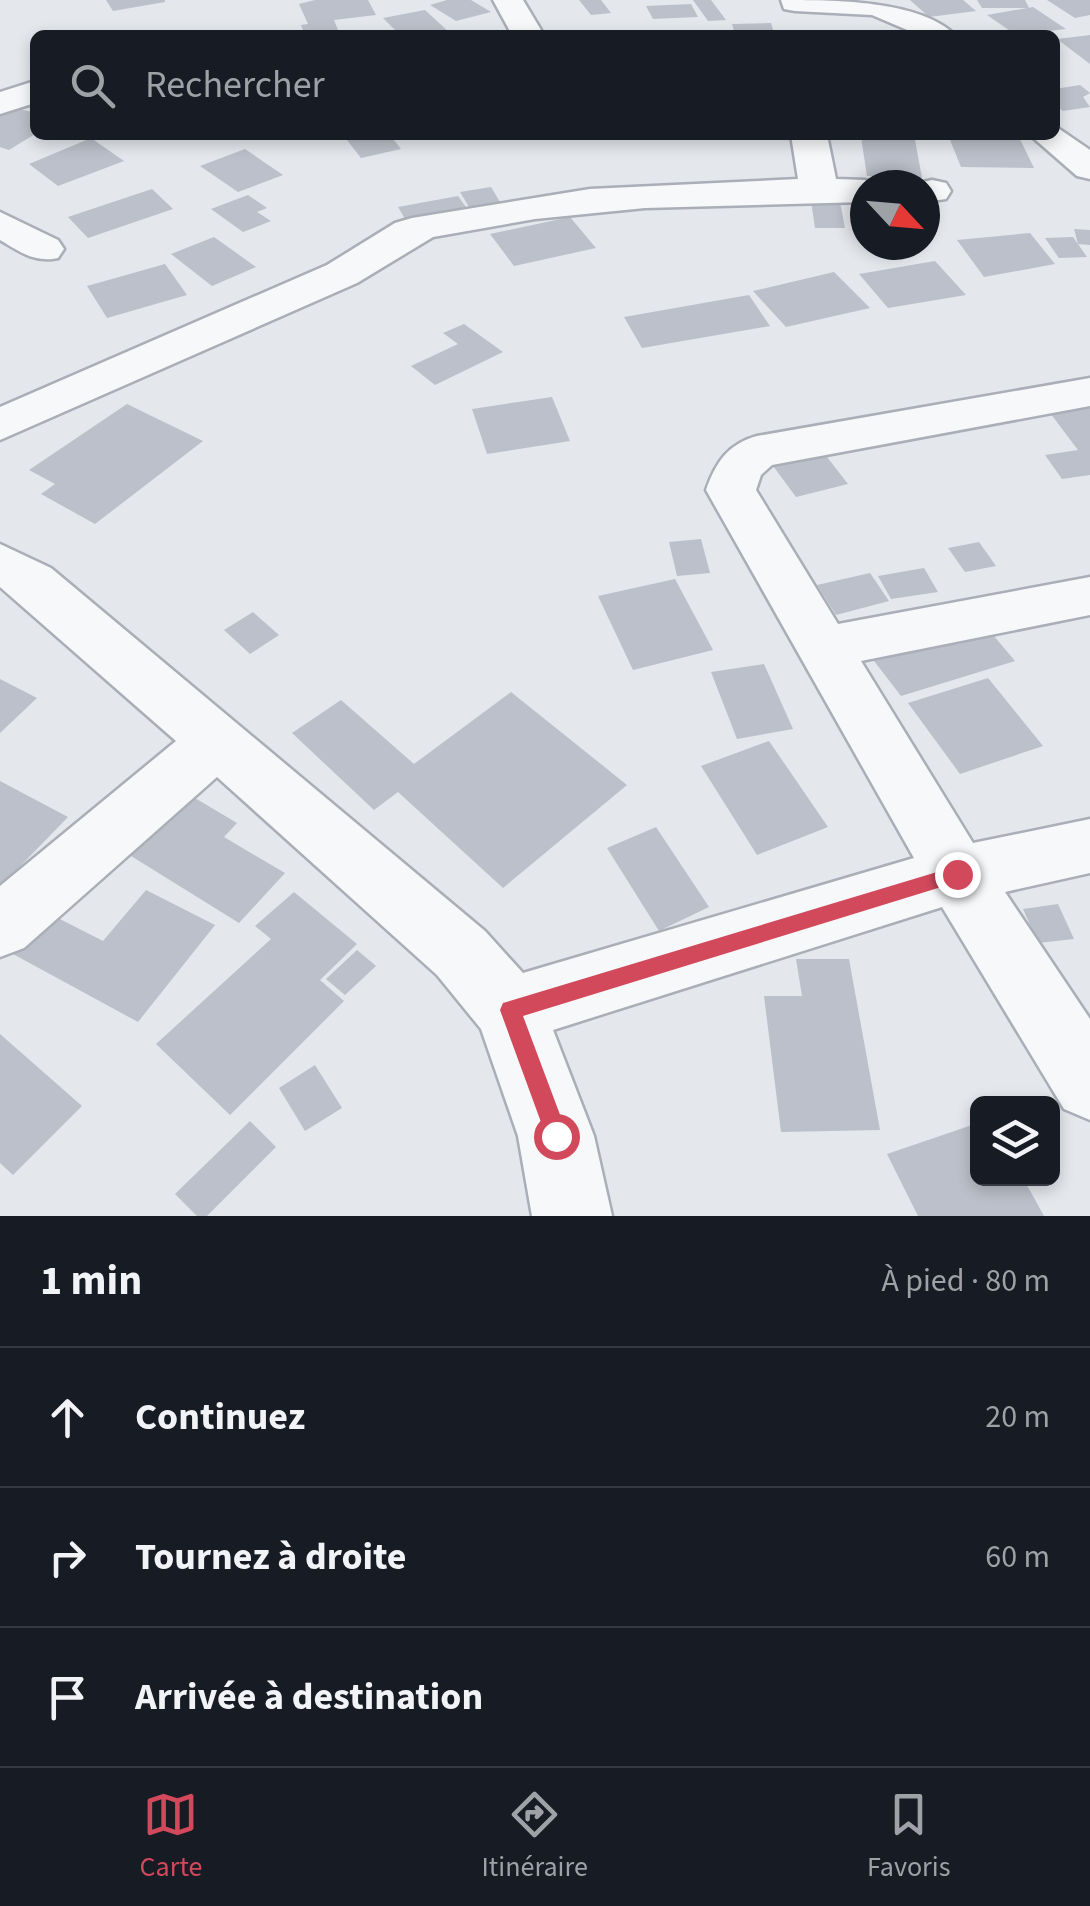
<!DOCTYPE html>
<html lang="fr">
<head>
<meta charset="utf-8">
<style>
	:root { --surface:#171b24; --page:#20242c; --text:#f1f3f6; --muted:#9ea1a6; --line:#363941; --accent:#d1495b }
	body { margin:0; font-family:"Source Sans 3",sans-serif; background:var(--page); color:var(--text) }
	.controls { position:absolute; right:30px; bottom:30px; display:grid; overflow:hidden; border-radius:15px; box-shadow:0 5px 15px #0003 }
	.controls button { width:90px; height:90px; display:grid; place-items:center; padding:0; border:0; border-bottom:2px solid var(--line); background:var(--surface); color:var(--text); font:50px sans-serif }
	.compass { position:absolute; left:850px; top:170px; width:90px; height:90px; border-radius:50%; background:var(--surface); box-shadow:0 5px 15px #0003; rotate:116deg }
	.stop { position:absolute; width:30px; height:30px; margin:-22px; border:8px solid #d1495b; border-radius:50%; background:#fff }
	.stop.end { background:#d1495b; border-color:#fff; box-shadow:0 2px 10px #0008 }
	.list { margin:0; padding:0; list-style:none }
	h2 { display:flex; justify-content:space-between; align-items:center; height:130px; margin:0; padding:0 40px; font-size:42px }
	h2 small { font-size:32px; font-weight:400; color:var(--muted) }
	.list li { display:grid; grid-template-columns:65px 1fr auto; gap:30px; align-items:center; box-sizing:border-box; height:140px; padding:0 40px; border-top:2px solid var(--line) }
	.list b { display:block; font-size:38px; white-space:nowrap }
	.list em { font-size:32px; font-style:normal; color:var(--muted) }
	.icon { flex:none; width:55px; height:55px; fill:none; stroke:currentColor; stroke-width:2; stroke-linecap:round; stroke-linejoin:round }
	.map { position:relative; flex:none; width:1090px; height:1216px; overflow:hidden }
	.search { position:absolute; background:var(--surface); box-shadow:0 5px 15px #0003; left:30px; right:30px; top:30px; height:110px; display:flex; align-items:center; gap:25px; box-sizing:border-box; padding:0 35px; border-radius:15px; color:var(--muted); font-size:38px }
	.sheet { height:550px; background:var(--surface) }
	nav { display:flex; justify-content:space-around; align-items:center; box-sizing:border-box; height:140px; border-top:2px solid var(--line); background:var(--surface); font-size:28px; color:var(--muted) }
	nav a { display:grid; justify-items:center; gap:5px }
	nav .on { color:var(--accent) }
	.map>svg:first-child { display:block }
</style>
</head>
<body>
<div class="map">
<svg width="1090" height="1216" viewBox="0 0 1090 1216">
	<rect width="100%" height="100%" fill="#e4e7ec"/>
	<g fill="#bbc0ca">
		<polygon points="106,0 165,0 165,2 113,11"/>
		<polygon points="315,0 368,0 376,15 334,20 340,35 305,35 301,25 308,24 299,4"/>
		<polygon points="447,0 471,0 491,12 456,21 430,5"/>
		<polygon points="579,0 601,0 611,13 591,15"/>
		<polygon points="693,0 711,0 726,20 708,21"/>
		<polygon points="910,0 963,0 976,11 929,17"/>
		<polygon points="977,0 1025,0 1029,8 982,8"/>
		<polygon points="1047,0 1090,0 1090,15 1075,18"/>
		<polygon points="691,4 698,17 653,19 646,6"/>
		<polygon points="1033,7 1066,29 1016,35 987,15"/>
		<polygon points="425,10 452,35 400,35 383,18"/>
		<polygon points="771,23 774,33 735,34 732,24"/>
		<polygon points="1090,35 1090,64 1057,39"/>
		<polygon points="1080,85 1090,93 1083,97 1090,107 1063,111 1055,105 1055,89"/>
		<polygon points="13,107 35,113 35,134 9,150 0,147 0,114"/>
		<polygon points="370,135 390,135 401,149 361,158 347,140"/>
		<polygon points="948,135 1018,135 1034,168 961,167"/>
		<polygon points="861,137 915,140 922,178 867,176"/>
		<polygon points="91,138 124,161 58,186 29,164"/>
		<polygon points="245,149 283,175 238,192 200,166"/>
		<polygon points="491,187 500,202 469,207 460,192"/>
		<polygon points="152,189 173,209 88,238 68,217"/>
		<polygon points="248,195 267,208 257,212 271,221 243,232 211,209"/>
		<polygon points="458,196 466,207 405,219 398,207"/>
		<polygon points="811,201 840,202 845,228 815,228"/>
		<polygon points="570,217 596,248 514,266 490,234"/>
		<polygon points="1074,229 1090,230 1090,245 1078,244 1087,257 1059,258 1045,238 1073,237 1078,244"/>
		<polygon points="1030,233 1055,264 984,277 957,240"/>
		<polygon points="214,237 256,267 212,286 171,254"/>
		<polygon points="935,261 966,295 888,308 859,274"/>
		<polygon points="165,264 187,295 107,318 87,286"/>
		<polygon points="834,272 870,308 786,327 753,291"/>
		<polygon points="749,295 770,326 642,348 624,317"/>
		<polygon points="464,324 503,352 435,385 411,366 458,344 443,333"/>
		<polygon points="552,397 570,441 487,454 472,409"/>
		<polygon points="1090,399 1090,475 1062,479 1045,455 1078,450 1044,405"/>
		<polygon points="127,404 203,441 95,524 41,494 55,484 29,470"/>
		<polygon points="813,439 848,484 796,497 762,451"/>
		<polygon points="701,539 710,573 677,576 669,542"/>
		<polygon points="979,542 996,566 965,572 948,548"/>
		<polygon points="924,568 938,592 891,599 878,576"/>
		<polygon points="870,573 889,601 836,615 817,585"/>
		<polygon points="675,579 713,650 633,670 598,596"/>
		<polygon points="253,612 279,635 250,654 224,630"/>
		<polygon points="983,623 1015,661 901,696 871,657"/>
		<polygon points="764,664 793,729 737,739 711,672"/>
		<polygon points="988,678 1043,746 960,774 908,703"/>
		<polygon points="0,679 37,698 0,733"/>
		<polygon points="511,692 627,785 503,888 398,792 374,810 292,733 341,700 414,764"/>
		<polygon points="769,741 828,827 757,855 701,766"/>
		<polygon points="0,781 68,817 0,887"/>
		<polygon points="183,791 237,823 224,837 285,873 239,923 123,851"/>
		<polygon points="656,827 709,907 659,931 607,848"/>
		<polygon points="146,890 215,925 138,1022 13,954 50,914 103,941"/>
		<polygon points="294,892 357,944 320,980 344,1001 230,1115 156,1044 271,939 255,926"/>
		<polygon points="1058,904 1074,939 1038,943 1023,909"/>
		<polygon points="357,950 376,966 345,995 326,979"/>
		<polygon points="796,959 849,959 880,1130 781,1132 764,996 802,996"/>
		<polygon points="0,1034 82,1106 13,1175 0,1163"/>
		<polygon points="315,1065 342,1108 305,1131 279,1088"/>
		<polygon points="250,1121 276,1147 207,1216 197,1216 175,1194"/>
		<polygon points="978,1123 978,1178 1023,1178 1044,1216 918,1216 887,1154"/>
	</g>
	<g fill="none" stroke-linecap="round" stroke-linejoin="round">
		<defs>
			<g id="minor">
				<polygon points="493,0 523,0 544,35 512,35"/>
				<path d="M 781,0 C 833,0 920,0 955,35 L 919,35 L 872,15 L 795,11 L 784,9 Z"/>
				<polygon points="35,81 35,103 0,114 0,92"/>
				<polygon points="1055,126 1090,150 1090,179 1077,176 1030,135 1055,135"/>
				<polygon points="791,135 827,135 836,179 865,180 880,185 865,185 865,202 645,208 535,219 433,237 357,283 0,440 0,407 327,265 395,223 412,218 590,189 798,179"/>
				<polygon points="932,180 946,183 951,191 946,199 925,202 925,185 910,185"/>
				<path d="M 0,212 L 58,240 L 64,249 L 58,258 C 35,263 20,252 0,240 Z"/>
				<path d="M 1090,378 L 1090,406 L 772,465 L 761,475 L 756,490 L 838,624 L 1090,577 L 1090,615 L 861,661 L 973,843 L 1090,819 L 1090,873 L 1005,892 L 1090,1019 L 1090,1120 L 1064,1109 L 942,907 L 553,1030 L 594,1136 L 612,1216 L 532,1216 L 518,1136 L 481,1029 L 437,975 L 217,777 L 24,948 L 0,957 L 0,886 L 176,741 L 0,587 L 0,544 L 51,568 L 485,931 L 523,973 L 914,858 L 706,490 C 716,462 728,444 757,436 Z"/>
			</g>
		</defs>
		<use href="#minor" stroke="#a9aeb7" stroke-width="5"/>
		<use href="#minor" fill="#f7f8fa" fill-rule="evenodd"/>
	</g>
	<polygon fill="#d1495b" points="957,866 964,869 964,880 523,1016 568,1136 564,1144 549,1144 500,1010 503,1003"/>
</svg>
<div class="controls">
<button><svg class="icon" aria-label="layers" viewBox="0 0 24 24"><path d="M12 4l9 5-9 5-9-5zM3 14l9 5 9-5"/></svg></button>
</div>
<svg class="compass" viewBox="-18 -18 36 36"><path d="M0-13l5 13h-10z" fill="#e53935"/><path d="M0 13l5-13h-10z" fill="#9ea1a6"/></svg>
<div class="stop" style="left:556px;top:1136px"></div>
<div class="stop end" style="left:957px;top:874px"></div>
<div class="search"><svg class="icon" aria-label="search" viewBox="0 0 24 24"><circle cx="10" cy="10" r="6"/><path d="M15 15l6 6"/></svg>Rechercher</div>
</div>
<section class="sheet">
<h2>1 min<small>À pied · 80 m</small></h2>
<ul class="list">
<li><svg class="icon" aria-label="ahead" viewBox="0 0 24 24"><path d="M12 20V5M6 11l6-6 6 6"/></svg><div><b>Continuez</b></div><em>20 m</em></li>
<li><svg class="icon" aria-label="right" viewBox="0 0 24 24"><path d="M7 20v-9h11M14 6l5 5-5 5"/></svg><div><b>Tournez à droite</b></div><em>60 m</em></li>
<li><svg class="icon" aria-label="arrive" viewBox="0 0 24 24"><path d="M6 21V4h12l-3 4 3 4H6"/></svg><div><b>Arrivée à destination</b></div></li>
</ul>
</section>
<nav>
<a class="on"><svg class="icon" aria-label="map" viewBox="0 0 24 24"><path d="M3 6l6-2 6 2 6-2v14l-6 2-6-2-6 2zM9 4v14M15 6v14"/></svg>Carte</a>
<a><svg class="icon" aria-label="directions" viewBox="0 0 24 24"><path d="M12 3l9 9-9 9-9-9zM9 14v-3h6M13 9l2 2-2 2"/></svg>Itinéraire</a>
<a><svg class="icon" aria-label="saved" viewBox="0 0 24 24"><path d="M7 4h10v16l-5-4-5 4z"/></svg>Favoris</a>
</nav>
</body>
</html>
